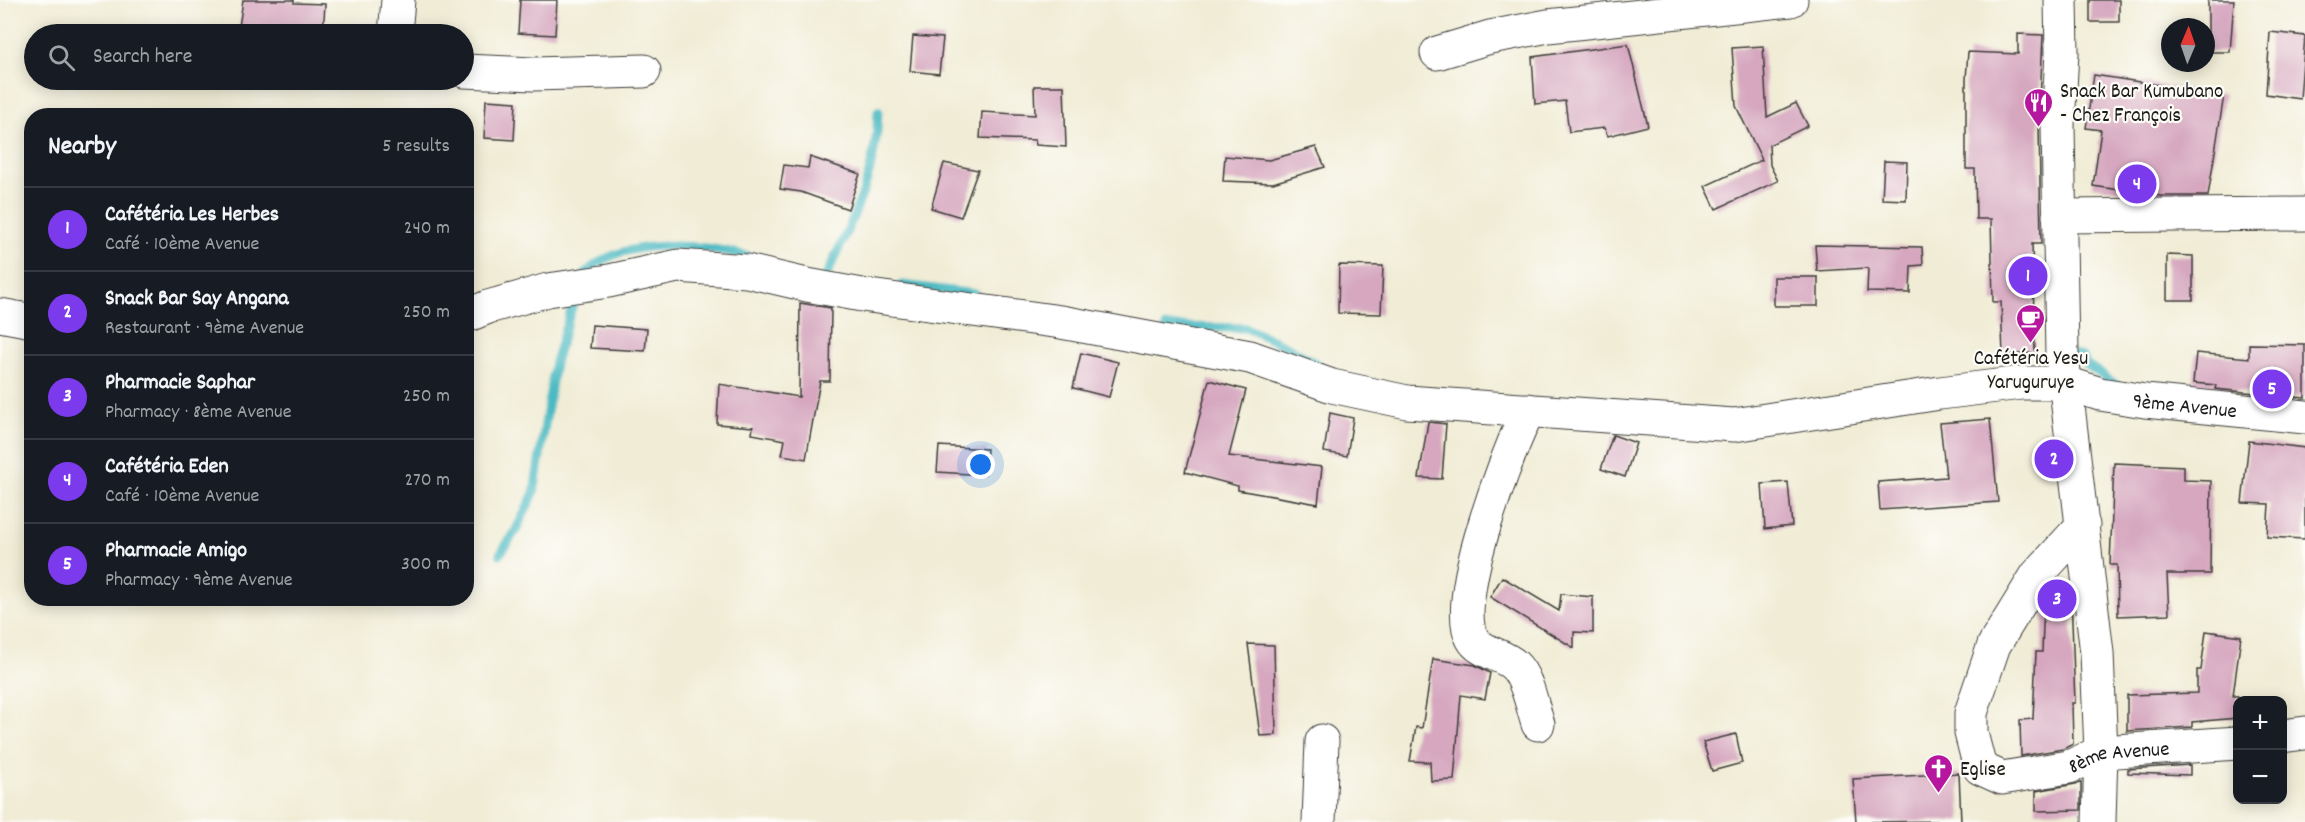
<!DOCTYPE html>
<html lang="en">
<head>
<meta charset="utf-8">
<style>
	:root { --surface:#171b24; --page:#242831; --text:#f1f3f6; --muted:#9ea1a6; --line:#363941; --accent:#7c3aed }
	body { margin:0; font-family:Dekko,sans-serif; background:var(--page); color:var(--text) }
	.controls { position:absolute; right:18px; bottom:18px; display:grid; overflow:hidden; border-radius:12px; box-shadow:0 3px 15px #0003 }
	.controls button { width:54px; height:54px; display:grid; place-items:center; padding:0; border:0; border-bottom:2px solid var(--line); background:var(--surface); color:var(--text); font:30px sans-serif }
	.compass { position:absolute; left:2161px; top:18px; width:54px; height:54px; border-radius:50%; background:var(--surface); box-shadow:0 3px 15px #0003; rotate:2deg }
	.you { position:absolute; left:981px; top:465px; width:21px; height:21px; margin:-15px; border:4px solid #fff; border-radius:50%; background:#1a73e8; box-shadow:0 0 0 9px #1a73e833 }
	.badge { display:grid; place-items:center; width:39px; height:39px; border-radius:50%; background:var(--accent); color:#fff; font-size:20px; font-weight:700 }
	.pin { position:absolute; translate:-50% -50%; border:3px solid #fff; box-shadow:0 2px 6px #0006 }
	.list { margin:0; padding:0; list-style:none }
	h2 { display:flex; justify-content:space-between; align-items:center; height:78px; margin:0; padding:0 24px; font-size:26px }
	h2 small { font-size:20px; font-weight:400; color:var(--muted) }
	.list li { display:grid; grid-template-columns:39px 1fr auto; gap:18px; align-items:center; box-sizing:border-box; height:84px; padding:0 24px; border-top:2px solid var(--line) }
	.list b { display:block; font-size:22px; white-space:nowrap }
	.list p { margin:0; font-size:20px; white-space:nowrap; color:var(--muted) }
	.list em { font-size:20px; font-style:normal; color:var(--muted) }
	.icon { flex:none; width:33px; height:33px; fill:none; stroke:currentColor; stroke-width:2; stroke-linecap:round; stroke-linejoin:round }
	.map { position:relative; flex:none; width:2305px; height:822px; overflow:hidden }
	.search { position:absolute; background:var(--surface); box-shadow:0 3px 15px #0003; left:24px; top:24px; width:450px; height:66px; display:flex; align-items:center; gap:15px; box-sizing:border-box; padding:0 21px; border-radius:33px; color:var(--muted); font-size:22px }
	.panel { position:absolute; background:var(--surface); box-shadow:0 3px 15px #0003; left:24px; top:108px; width:450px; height:498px; border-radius:24px }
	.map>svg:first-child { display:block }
</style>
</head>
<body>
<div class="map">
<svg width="2305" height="822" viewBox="0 0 2305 822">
	<rect width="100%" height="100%" fill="#fdfcf7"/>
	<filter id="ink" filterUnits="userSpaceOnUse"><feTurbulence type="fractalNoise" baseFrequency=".0167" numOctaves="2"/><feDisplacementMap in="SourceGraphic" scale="12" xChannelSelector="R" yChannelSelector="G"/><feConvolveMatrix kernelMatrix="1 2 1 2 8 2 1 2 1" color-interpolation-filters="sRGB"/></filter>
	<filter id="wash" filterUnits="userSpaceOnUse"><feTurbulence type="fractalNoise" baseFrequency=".008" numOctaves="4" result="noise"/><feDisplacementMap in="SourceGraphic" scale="24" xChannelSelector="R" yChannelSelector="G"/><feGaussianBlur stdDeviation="1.35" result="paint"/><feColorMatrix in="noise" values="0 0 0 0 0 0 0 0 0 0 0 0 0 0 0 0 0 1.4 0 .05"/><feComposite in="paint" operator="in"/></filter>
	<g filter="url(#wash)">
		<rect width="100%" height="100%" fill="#f0ecd5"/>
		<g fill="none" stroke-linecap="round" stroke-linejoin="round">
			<g stroke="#4cbac3" stroke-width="9">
				<path d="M 586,273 C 622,236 702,244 748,256"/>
				<path d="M 825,278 C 852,221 877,175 878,111"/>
				<polyline points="902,285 975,294"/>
				<polyline points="1166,327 1246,328 1290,348 1322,367"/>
				<polyline points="2035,372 2075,355 2083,357 2086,364 2115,384"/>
				<polyline points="500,554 515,532 534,493 555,362 577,291"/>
			</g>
		</g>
		<g id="blocks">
			<g fill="#d6a7bf">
				<polygon points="243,0 294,0 294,3 325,4 323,34 238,34"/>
				<polygon points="520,0 557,0 555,35 518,33"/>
				<rect x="2090" y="0" width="29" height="22"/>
				<polygon points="2208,0 2234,0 2230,52 2208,52"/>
				<polygon points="2270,32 2305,36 2300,99 2266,94"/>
				<polygon points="2018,34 2043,35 2039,125 2041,244 2032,244 2035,353 2003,355 2001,302 1993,302 1991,219 1976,219 1975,169 1966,169 1966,79 1968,52 2018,54"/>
				<polygon points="913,36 943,38 939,74 910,71"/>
				<polygon points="1628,44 1648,126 1608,136 1604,128 1569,132 1565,101 1535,104 1532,57"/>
				<polygon points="1763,46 1767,117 1796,103 1808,126 1769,145 1770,165 1778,181 1716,209 1705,186 1762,160 1736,106 1732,48"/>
				<polygon points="2094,75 2224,95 2208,196 2161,196 2093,186 2101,130 2086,128"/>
				<polygon points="1034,86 1064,86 1066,147 1036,145 1035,140 980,138 982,112 1035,115"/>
				<polygon points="486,100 516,102 514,140 484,138"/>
				<polygon points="1316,147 1325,167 1273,183 1223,181 1225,156 1269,160"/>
				<polygon points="810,157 860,174 848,209 801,192 780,189 784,165 808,168"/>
				<polygon points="1884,161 1907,162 1906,200 1882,199"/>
				<polygon points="944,163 978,170 961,217 931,208"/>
				<polygon points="1815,245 1922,247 1923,265 1911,266 1910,293 1867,292 1868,268 1817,271"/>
				<polygon points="2167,255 2193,256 2193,300 2167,300"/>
				<polygon points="1339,265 1383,266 1381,314 1338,313"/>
				<rect x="1774" y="277" width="44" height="29"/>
				<polygon points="800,303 831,308 830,381 820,381 806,459 782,455 785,440 752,434 753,427 717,424 719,384 799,397"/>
				<polygon points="592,325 647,329 645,351 590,348"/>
				<polygon points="2249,344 2305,345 2305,398 2215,389 2216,385 2193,383 2196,353 2249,358"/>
				<polygon points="1081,353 1118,362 1109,397 1073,388"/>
				<polygon points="1209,380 1246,390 1229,456 1322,467 1318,504 1238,490 1238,486 1185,472"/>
				<polygon points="1330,413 1353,418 1347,456 1324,452"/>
				<polygon points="1990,419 1998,502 1880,510 1878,482 1946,477 1940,423"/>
				<polygon points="1428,422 1446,424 1442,479 1419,478"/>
				<polygon points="1613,435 1636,443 1625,477 1601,469"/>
				<polygon points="2249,441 2305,448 2305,539 2267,537 2269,504 2242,503"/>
				<polygon points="939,446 987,449 985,475 937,472"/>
				<polygon points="2114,463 2184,466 2184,480 2211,481 2210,574 2167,574 2169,614 2118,616 2117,565 2110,565"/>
				<polygon points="1788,482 1792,526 1765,529 1762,484"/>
				<polygon points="1502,577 1559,611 1561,594 1593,597 1593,633 1574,632 1574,648 1490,597"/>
				<polygon points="2048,594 2071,595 2075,703 2072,703 2073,744 2063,749 2021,756 2020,720 2033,719 2036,652 2042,652 2044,599"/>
				<polygon points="2206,631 2241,636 2233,696 2238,696 2238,718 2192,722 2192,727 2127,731 2127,695 2197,693 2197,670 2201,670"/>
				<polygon points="1248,644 1274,645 1276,735 1260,736"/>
				<polygon points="1433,659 1475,665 1490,673 1485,699 1461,695 1454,780 1431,781 1430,762 1410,761 1416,727 1422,728"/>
				<polygon points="1736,734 1742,763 1712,771 1703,742"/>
				<polygon points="2190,765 2190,775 2128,773 2128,769"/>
				<polygon points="1959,773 1961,821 1856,822 1853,779"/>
				<polygon points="2081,783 2081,810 2036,811 2036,791"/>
			</g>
		</g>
	</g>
	<g filter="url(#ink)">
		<use href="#blocks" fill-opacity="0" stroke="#3c3b38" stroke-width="1.5"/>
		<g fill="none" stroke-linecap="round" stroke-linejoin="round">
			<defs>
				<g id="street">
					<polyline points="2061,0 2062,53 2058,125 2062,355 2097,653 2101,752 2099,822"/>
					<polyline points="395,34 398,0"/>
					<polyline points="1437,53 1490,37 1548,26 1791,0"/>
					<polyline points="464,71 533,74 644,71"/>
					<polyline points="2059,216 2305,214"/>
					<polyline points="0,315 32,321"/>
					<path id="s1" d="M 466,316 L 488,307 L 548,290 L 609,281 L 678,266 L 747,271 L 807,285 L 862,295 L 1061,322 L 1250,357 L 1332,386 L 1407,402 L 1734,425 L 1940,393 L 2021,383 L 2066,383 L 2100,394 L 2145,401 L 2305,417"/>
					<path d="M 1528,410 C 1509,452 1450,598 1472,638 C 1480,653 1502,654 1514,665 C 1528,678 1532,707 1538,724"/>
					<path id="s2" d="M 2083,525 L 2037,575 L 1994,645 L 1971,713 L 1971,733 L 1980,768 L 2002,778 L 2069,767 L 2101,752 L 2238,743"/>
					<polyline points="2282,736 2305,733"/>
					<polyline points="1319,822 1322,741"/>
				</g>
			</defs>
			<use href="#street" stroke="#3c3b38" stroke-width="35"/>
			<use href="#street" stroke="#fff" stroke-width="33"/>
		</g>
	</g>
	<defs>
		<symbol id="restaurant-pin" viewBox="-11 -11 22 30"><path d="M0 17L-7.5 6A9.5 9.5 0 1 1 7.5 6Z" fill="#b5179e" stroke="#fdfcf7"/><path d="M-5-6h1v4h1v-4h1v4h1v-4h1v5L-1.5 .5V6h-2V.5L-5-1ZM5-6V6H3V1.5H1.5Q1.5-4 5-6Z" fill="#fff"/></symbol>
		<symbol id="cafe-pin" viewBox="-11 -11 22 30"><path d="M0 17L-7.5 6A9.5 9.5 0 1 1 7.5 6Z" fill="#b5179e" stroke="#fdfcf7"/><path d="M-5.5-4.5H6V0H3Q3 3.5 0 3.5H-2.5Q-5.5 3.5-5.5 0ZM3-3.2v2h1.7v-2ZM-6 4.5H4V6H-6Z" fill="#fff"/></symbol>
		<symbol id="church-pin" viewBox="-11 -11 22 30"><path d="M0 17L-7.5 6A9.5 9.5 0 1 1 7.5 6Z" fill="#b5179e" stroke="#fdfcf7"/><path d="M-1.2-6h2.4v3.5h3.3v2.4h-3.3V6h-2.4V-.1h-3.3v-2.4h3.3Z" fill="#fff"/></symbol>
	</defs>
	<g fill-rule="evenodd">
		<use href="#restaurant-pin" x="2022" y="86" width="33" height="45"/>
		<use href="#cafe-pin" x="2014" y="302" width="33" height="45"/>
		<use href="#church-pin" x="1922" y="752" width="33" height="45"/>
	</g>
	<g text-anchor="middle" stroke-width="4.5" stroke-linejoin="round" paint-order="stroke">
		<g font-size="21" fill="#1c1c1c" stroke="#fdfcf7" text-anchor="start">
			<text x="2060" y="97">Snack Bar Kumubano<tspan x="2060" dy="24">- Chez François</tspan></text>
			<text x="2031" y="364" text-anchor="middle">Cafétéria Yesu<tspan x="2031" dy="24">Yaruguruye</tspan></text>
			<text x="1960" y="775">Eglise</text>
		</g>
		<g font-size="21" fill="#1c1c1c" stroke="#fdfcf7">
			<text dy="7" stroke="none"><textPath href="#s1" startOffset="1746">9ème Avenue</textPath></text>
			<text dy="7" stroke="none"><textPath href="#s2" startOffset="422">8ème Avenue</textPath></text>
		</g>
	</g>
</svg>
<div class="controls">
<button>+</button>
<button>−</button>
</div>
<svg class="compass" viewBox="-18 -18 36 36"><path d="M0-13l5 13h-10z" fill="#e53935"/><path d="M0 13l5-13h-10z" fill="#9ea1a6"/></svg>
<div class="you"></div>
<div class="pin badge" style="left:2028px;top:276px">1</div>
<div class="pin badge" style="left:2054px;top:459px">2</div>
<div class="pin badge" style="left:2057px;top:599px">3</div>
<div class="pin badge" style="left:2137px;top:184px">4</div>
<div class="pin badge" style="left:2272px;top:389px">5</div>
<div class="search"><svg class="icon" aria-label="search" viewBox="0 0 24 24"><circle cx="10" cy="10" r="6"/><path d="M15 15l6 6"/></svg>Search here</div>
<section class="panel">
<h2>Nearby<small>5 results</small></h2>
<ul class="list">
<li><span class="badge">1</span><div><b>Cafétéria Les Herbes</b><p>Café · 10ème Avenue</p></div><em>240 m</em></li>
<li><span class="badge">2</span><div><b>Snack Bar Say Angana</b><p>Restaurant · 9ème Avenue</p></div><em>250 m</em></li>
<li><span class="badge">3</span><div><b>Pharmacie Saphar</b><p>Pharmacy · 8ème Avenue</p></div><em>250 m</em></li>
<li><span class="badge">4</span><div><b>Cafétéria Eden</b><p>Café · 10ème Avenue</p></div><em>270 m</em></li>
<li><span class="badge">5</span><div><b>Pharmacie Amigo</b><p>Pharmacy · 9ème Avenue</p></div><em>300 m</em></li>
</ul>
</section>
</div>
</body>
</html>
